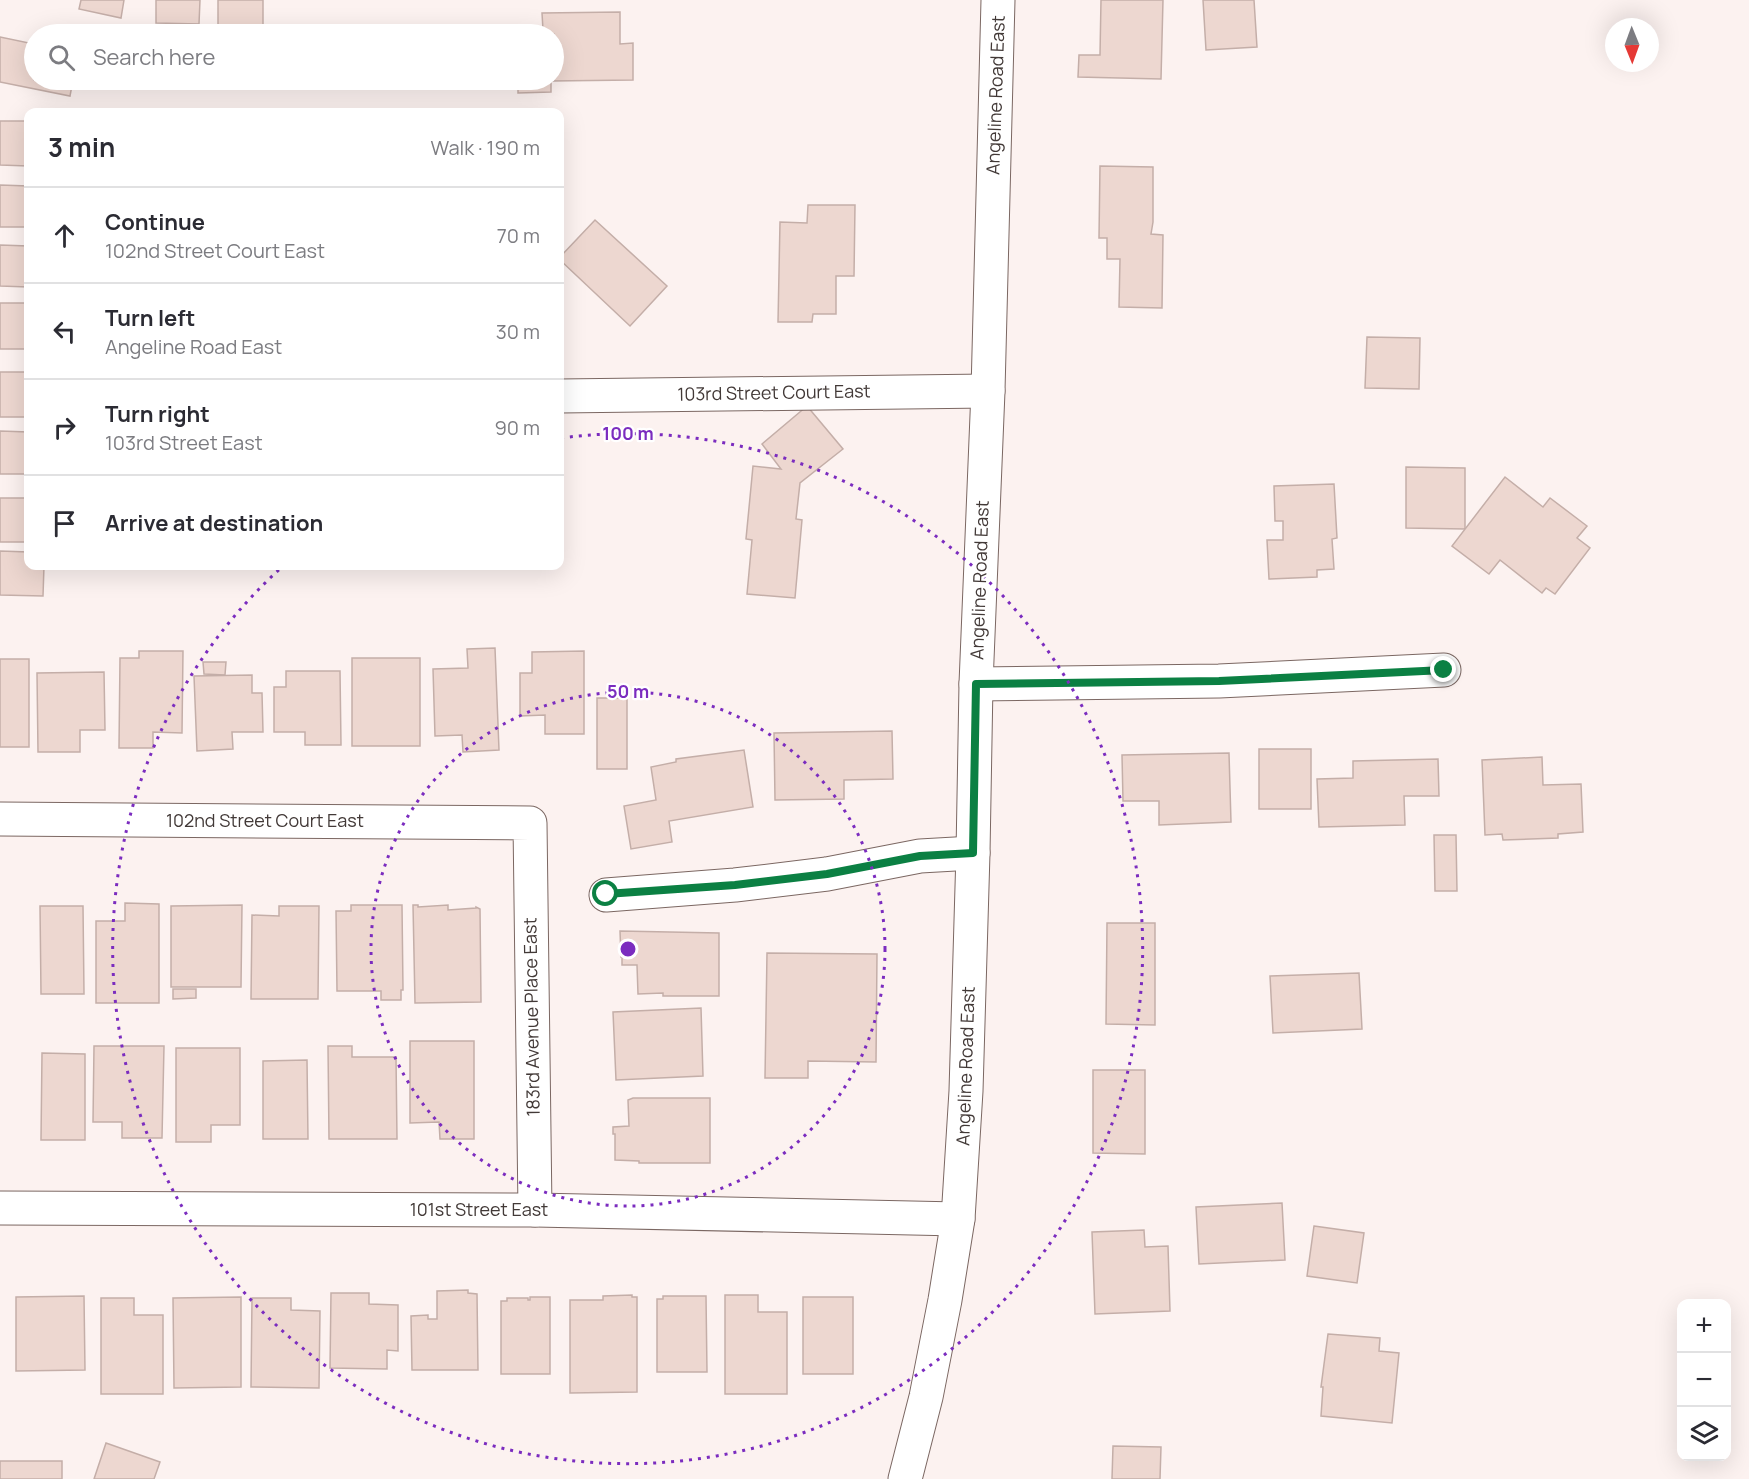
<!DOCTYPE html>
<html lang="en">
<head>
<meta charset="utf-8">
<style>
	:root { --surface:#fff; --page:#f7f7f7; --text:#2b2b33; --muted:#7c7c81; --line:#e1e1e2 }
	body { margin:0; font-family:Manrope,sans-serif; background:var(--page); color:var(--text) }
	.controls { position:absolute; right:18px; bottom:18px; display:grid; overflow:hidden; border-radius:12px; box-shadow:0 6px 24px #0002 }
	.controls button { width:54px; height:54px; display:grid; place-items:center; padding:0; border:0; border-bottom:2px solid var(--line); background:var(--surface); color:var(--text); font:30px sans-serif }
	.compass { position:absolute; left:1605px; top:18px; width:54px; height:54px; border-radius:50%; background:var(--surface); box-shadow:0 6px 24px #0002; rotate:179deg }
	.stop { position:absolute; width:18px; height:18px; margin:-14px; border:4px solid #0b8043; border-radius:50%; background:#fff }
	.stop.end { background:#0b8043; border-color:#fff; box-shadow:0 2px 6px #0008 }
	.list { margin:0; padding:0; list-style:none }
	h2 { display:flex; justify-content:space-between; align-items:center; height:78px; margin:0; padding:0 24px; font-size:26px }
	h2 small { font-size:20px; font-weight:400; color:var(--muted) }
	.list li { display:grid; grid-template-columns:39px 1fr auto; gap:18px; align-items:center; box-sizing:border-box; height:96px; padding:0 24px; border-top:2px solid var(--line) }
	.list b { display:block; font-size:22px; white-space:nowrap }
	.list p { margin:0; font-size:20px; white-space:nowrap; color:var(--muted) }
	.list em { font-size:20px; font-style:normal; color:var(--muted) }
	.icon { flex:none; width:33px; height:33px; fill:none; stroke:currentColor; stroke-width:2; stroke-linecap:round; stroke-linejoin:round }
	.map { position:relative; flex:none; width:1749px; height:1479px; overflow:hidden }
	.search { position:absolute; background:var(--surface); box-shadow:0 6px 24px #0002; left:24px; top:24px; width:540px; height:66px; display:flex; align-items:center; gap:15px; box-sizing:border-box; padding:0 21px; border-radius:33px; color:var(--muted); font-size:22px }
	.panel { position:absolute; background:var(--surface); box-shadow:0 6px 24px #0002; left:24px; top:108px; width:540px; height:462px; border-radius:12px }
	.map>svg:first-child { display:block }
</style>
</head>
<body>
<div class="map">
<svg width="1749" height="1479" viewBox="0 0 1749 1479">
	<rect width="100%" height="100%" fill="#fcf2f0"/>
	<g fill="#edd7d0" stroke="#c4aea8" stroke-width="1.5">
		<polygon points="81,0 124,0 121,18 79,9"/>
		<polygon points="156,0 200,0 199,24 156,23"/>
		<polygon points="218,0 263,0 263,27 218,26"/>
		<polygon points="1101,0 1163,0 1161,79 1078,77 1079,55 1100,55"/>
		<polygon points="1203,0 1254,0 1257,47 1206,50"/>
		<polygon points="620,12 620,44 633,43 633,80 551,81 551,92 518,93 518,82 498,83 498,80 554,80 554,34 522,34 522,30 543,30 542,13"/>
		<polygon points="0,37 34,44 34,80 73,80 70,96 0,82"/>
		<polygon points="0,121 28,121 28,166 0,165"/>
		<polygon points="1100,166 1153,167 1153,222 1151,234 1163,235 1162,308 1119,307 1120,259 1107,259 1107,238 1099,238"/>
		<polygon points="0,185 28,186 28,227 0,227"/>
		<polygon points="808,205 855,205 854,276 836,276 836,314 813,314 812,322 778,322 780,222 807,223"/>
		<polygon points="595,220 667,286 630,326 560,260 560,257"/>
		<polygon points="0,245 28,246 28,287 0,286"/>
		<rect x="0" y="303" width="28" height="46"/>
		<polygon points="1367,337 1420,338 1419,389 1365,388"/>
		<rect x="0" y="372" width="28" height="45"/>
		<polygon points="807,406 843,449 800,483 796,519 802,520 795,598 747,594 752,540 746,539 753,466 781,469 762,444"/>
		<polygon points="0,431 28,432 28,474 0,474"/>
		<polygon points="1406,467 1465,468 1465,529 1406,528"/>
		<polygon points="1505,477 1543,507 1550,498 1587,526 1577,538 1590,548 1555,594 1546,588 1542,593 1500,560 1489,574 1452,546"/>
		<polygon points="1334,484 1337,538 1332,539 1334,569 1317,570 1317,577 1269,579 1267,540 1283,540 1283,521 1275,521 1274,486"/>
		<rect x="0" y="498" width="28" height="44"/>
		<polygon points="0,551 28,552 28,566 44,566 43,596 0,595"/>
		<polygon points="495,648 499,750 463,752 462,735 435,736 433,669 468,668 467,649"/>
		<polygon points="139,651 183,651 182,733 153,732 153,748 119,748 120,658 139,658"/>
		<polygon points="584,651 584,734 545,734 545,715 520,716 520,673 532,673 532,652"/>
		<rect x="352" y="658" width="68" height="88"/>
		<rect x="0" y="659" width="29" height="88"/>
		<polygon points="203,662 226,662 225,675 204,674"/>
		<polygon points="286,671 340,671 341,745 305,745 305,732 274,732 274,687 286,687"/>
		<polygon points="104,672 105,730 80,730 80,752 38,752 37,673"/>
		<polygon points="252,675 252,693 262,693 263,732 232,732 233,749 197,751 194,676"/>
		<rect x="597" y="698" width="30" height="71"/>
		<polygon points="892,731 893,779 844,780 844,799 775,800 774,733"/>
		<rect x="1259" y="749" width="52" height="60"/>
		<polygon points="744,750 753,807 669,821 672,842 631,849 624,806 656,800 651,767 676,762 676,759"/>
		<polygon points="1229,753 1231,822 1159,825 1159,801 1123,801 1122,755"/>
		<polygon points="1542,757 1543,785 1581,784 1583,832 1558,834 1558,838 1503,840 1502,834 1485,835 1482,760"/>
		<polygon points="1438,759 1439,796 1404,796 1405,825 1319,827 1317,779 1353,778 1353,761"/>
		<polygon points="1434,835 1456,835 1457,891 1435,891"/>
		<polygon points="125,903 159,904 159,1003 96,1003 96,921 125,921"/>
		<polygon points="242,905 241,987 171,987 171,906"/>
		<polygon points="351,905 402,905 403,990 401,990 401,1000 381,1000 381,991 337,991 336,911 351,911"/>
		<polygon points="413,905 418,905 418,907 448,905 448,910 476,908 476,907 480,909 481,1002 415,1003"/>
		<polygon points="40,906 83,906 84,994 41,994"/>
		<polygon points="279,906 319,906 318,999 251,999 252,915 279,916"/>
		<polygon points="1107,923 1155,923 1155,1025 1106,1024"/>
		<polygon points="620,931 719,933 719,996 663,996 663,993 638,994 637,965 622,965 622,957 621,957"/>
		<polygon points="767,953 877,954 876,1062 808,1061 808,1078 765,1078"/>
		<polygon points="1359,973 1362,1029 1273,1033 1270,976"/>
		<polygon points="173,989 196,989 196,998 173,999"/>
		<polygon points="701,1008 703,1076 616,1080 613,1012"/>
		<polygon points="410,1041 474,1041 474,1139 440,1139 439,1122 410,1123"/>
		<polygon points="94,1046 164,1046 162,1138 122,1138 122,1122 93,1122"/>
		<polygon points="328,1046 352,1046 352,1057 396,1057 397,1139 329,1139"/>
		<polygon points="176,1048 240,1048 240,1125 211,1125 211,1142 176,1142"/>
		<polygon points="42,1053 85,1054 85,1140 41,1140"/>
		<polygon points="307,1060 308,1139 263,1139 263,1061"/>
		<polygon points="1093,1070 1145,1070 1145,1154 1093,1153"/>
		<polygon points="633,1098 710,1098 710,1163 639,1163 639,1161 615,1160 615,1134 613,1134 613,1127 629,1126 628,1100"/>
		<polygon points="1282,1203 1285,1260 1199,1264 1196,1207"/>
		<polygon points="1314,1226 1364,1233 1357,1283 1307,1276"/>
		<polygon points="1144,1230 1145,1247 1168,1246 1170,1311 1095,1314 1092,1232"/>
		<polygon points="468,1290 468,1293 477,1294 478,1370 412,1370 411,1316 428,1315 428,1319 437,1319 437,1291"/>
		<polygon points="331,1293 369,1293 369,1304 398,1305 398,1351 387,1350 387,1369 330,1368"/>
		<polygon points="632,1295 632,1297 637,1297 637,1392 570,1393 570,1300 603,1300 603,1296"/>
		<polygon points="725,1295 758,1295 758,1312 787,1312 787,1394 725,1394"/>
		<polygon points="84,1296 85,1370 16,1371 16,1297"/>
		<polygon points="663,1296 706,1296 707,1372 657,1372 657,1299 663,1299"/>
		<polygon points="241,1297 241,1387 174,1388 173,1298"/>
		<polygon points="530,1297 550,1297 550,1374 501,1374 501,1301 507,1301 507,1298 528,1298 528,1300 530,1300"/>
		<rect x="803" y="1297" width="50" height="77"/>
		<polygon points="101,1298 134,1298 134,1315 163,1315 163,1394 101,1394"/>
		<polygon points="252,1298 291,1298 291,1310 320,1311 319,1388 251,1387"/>
		<polygon points="1328,1334 1380,1338 1379,1351 1399,1353 1392,1423 1321,1416 1323,1387 1321,1387"/>
		<polygon points="106,1443 160,1462 154,1479 94,1479"/>
		<polygon points="1113,1446 1161,1447 1160,1479 1112,1479"/>
		<rect x="0" y="1461" width="62" height="18"/>
	</g>
	<g fill="none" stroke-linecap="round" stroke-linejoin="round">
		<defs>
			<g id="street">
				<polyline points="560,396 988,391"/>
				<polyline points="976,684 1219,681 1444,670"/>
				<polyline points="0,819 530,823 535,1210"/>
				<polyline points="606,895 735,885 827,874 920,856 973,853"/>
				<polyline points="0,1208 535,1210 958,1219"/>
			</g>
			<polyline id="secondary" points="905,1479 926,1397 945,1300 958,1219 966,1091 973,853 976,684 988,391 998,0"/>
		</defs>
		<use href="#street" stroke="#7b6762" stroke-width="35"/>
		<use href="#secondary" stroke="#7b6762" stroke-width="35"/>
		<use href="#street" stroke="#fff" stroke-width="33"/>
		<use href="#secondary" stroke="#fff" stroke-width="33"/>
	</g>
	<g fill="none" stroke-linecap="round" stroke-linejoin="round">
		<polyline stroke="#0b8043" stroke-width="8" points="606,894 735,885 827,874 920,856 973,853 976,684 1219,681 1444,670"/>
	</g>
	<g fill="none" stroke="#7b2cbf" stroke-width="3" stroke-dasharray="3 6">
		<circle cx="628" cy="949" r="257"/>
		<path d="M561 438A515 515 0 1 1 283 566"/>
	</g>
	<g text-anchor="middle" stroke-width="4.5" stroke-linejoin="round" paint-order="stroke">
		<g font-size="18" fill="#423937" stroke="#fff">
			<text transform="translate(996 95) rotate(-88)" y="6">Angeline Road East</text>
			<text transform="translate(774 393) rotate(-1)" y="6">103rd Street Court East</text>
			<text transform="translate(980 580) rotate(-88)" y="6">Angeline Road East</text>
			<text x="265" y="827">102nd Street Court East</text>
			<text transform="translate(532 1017) rotate(-91)" y="6">183rd Avenue Place East</text>
			<text transform="translate(966 1066) rotate(-88)" y="6">Angeline Road East</text>
			<text x="479" y="1216">101st Street East</text>
		</g>
	</g>
	<circle cx="628" cy="949" r="9" fill="#7b2cbf" stroke="#fff" stroke-width="3"/>
	<g font-size="18" text-anchor="middle" font-weight="bold" fill="#7b2cbf" stroke="#fff" stroke-width="4.5" stroke-linejoin="round" paint-order="stroke">
		<text x="628" y="440">100 m</text>
		<text x="628" y="698">50 m</text>
	</g>
</svg>
<div class="controls">
<button>+</button>
<button>−</button>
<button><svg class="icon" aria-label="layers" viewBox="0 0 24 24"><path d="M12 4l9 5-9 5-9-5zM3 14l9 5 9-5"/></svg></button>
</div>
<svg class="compass" viewBox="-18 -18 36 36"><path d="M0-13l5 13h-10z" fill="#e53935"/><path d="M0 13l5-13h-10z" fill="#7c7c81"/></svg>
<div class="stop" style="left:606px;top:894px"></div>
<div class="stop end" style="left:1444px;top:670px"></div>
<div class="search"><svg class="icon" aria-label="search" viewBox="0 0 24 24"><circle cx="10" cy="10" r="6"/><path d="M15 15l6 6"/></svg>Search here</div>
<section class="panel">
<h2>3 min<small>Walk · 190 m</small></h2>
<ul class="list">
<li><svg class="icon" aria-label="ahead" viewBox="0 0 24 24"><path d="M12 20V5M6 11l6-6 6 6"/></svg><div><b>Continue</b><p>102nd Street Court East</p></div><em>70 m</em></li>
<li><svg class="icon" aria-label="left" viewBox="0 0 24 24"><path d="M17 20v-9H6M10 6l-5 5 5 5"/></svg><div><b>Turn left</b><p>Angeline Road East</p></div><em>30 m</em></li>
<li><svg class="icon" aria-label="right" viewBox="0 0 24 24"><path d="M7 20v-9h11M14 6l5 5-5 5"/></svg><div><b>Turn right</b><p>103rd Street East</p></div><em>90 m</em></li>
<li><svg class="icon" aria-label="arrive" viewBox="0 0 24 24"><path d="M6 21V4h12l-3 4 3 4H6"/></svg><div><b>Arrive at destination</b></div></li>
</ul>
</section>
</div>
</body>
</html>
